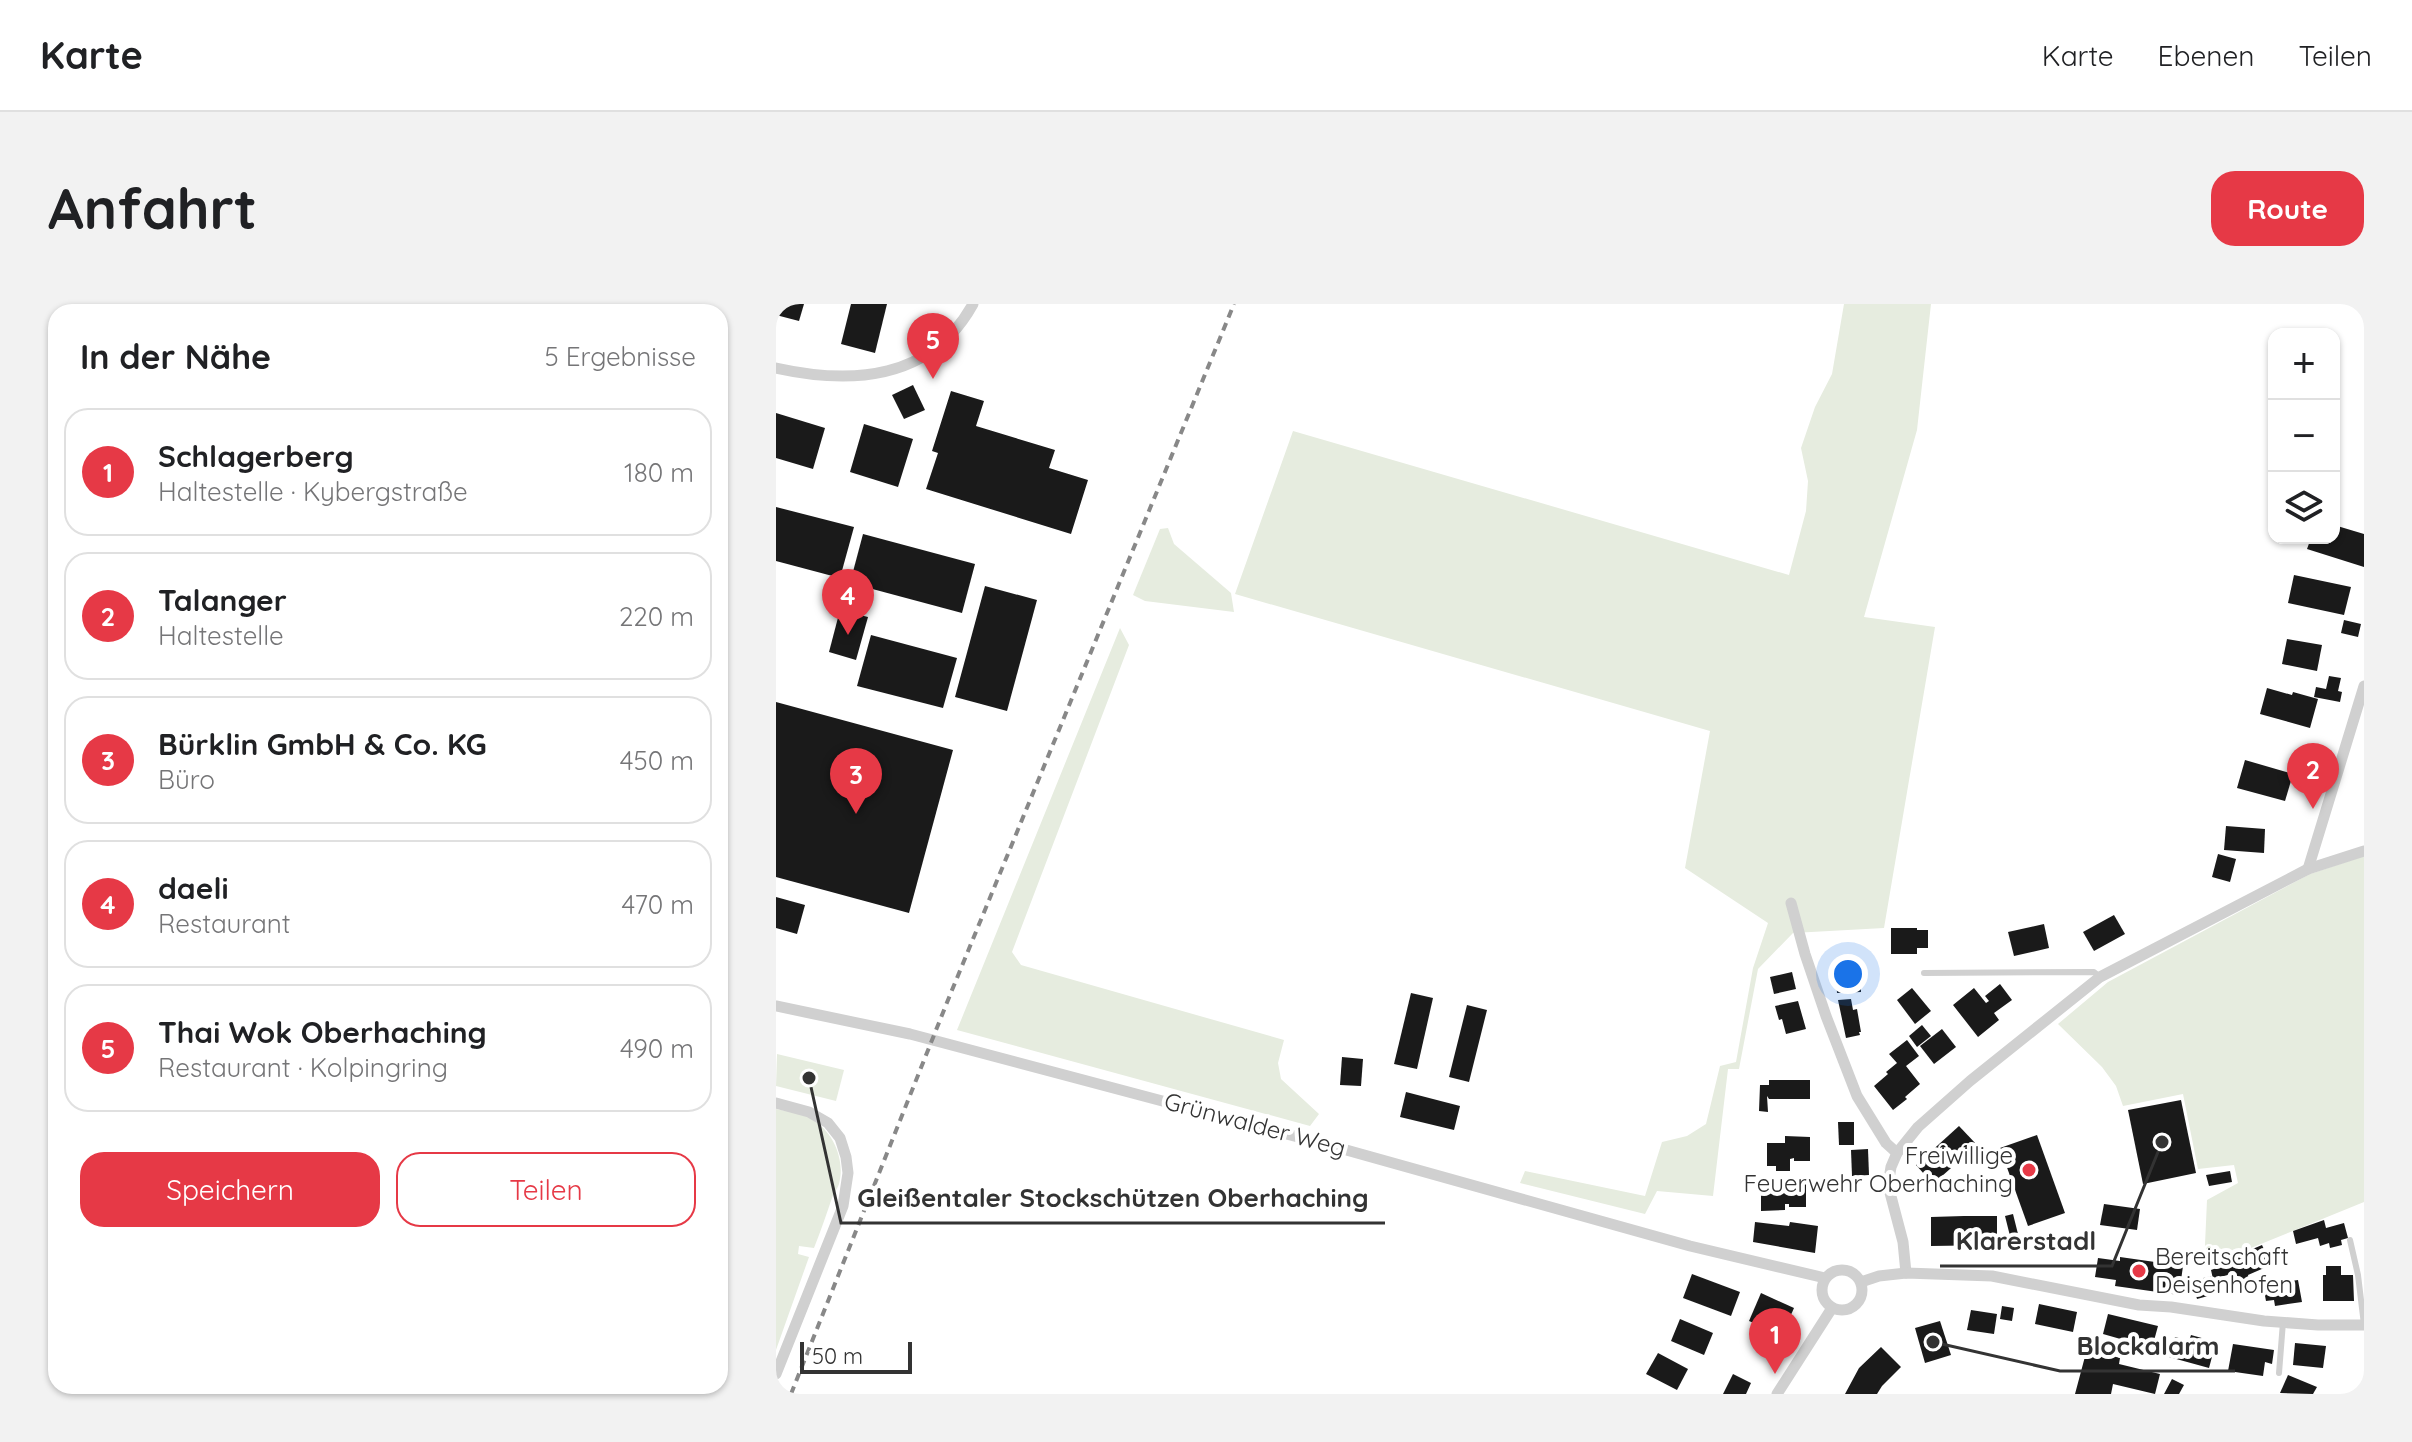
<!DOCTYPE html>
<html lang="de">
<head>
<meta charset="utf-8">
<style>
	:root { --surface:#fff; --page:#f2f2f2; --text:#202124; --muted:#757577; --line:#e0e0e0; --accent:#e63946 }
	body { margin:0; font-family:Quicksand,sans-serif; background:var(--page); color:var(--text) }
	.controls { position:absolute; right:24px; top:24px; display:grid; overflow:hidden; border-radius:16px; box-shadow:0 2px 6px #0004 }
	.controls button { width:72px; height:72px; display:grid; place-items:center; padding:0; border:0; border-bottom:2px solid var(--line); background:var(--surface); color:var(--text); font:40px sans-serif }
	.scale { position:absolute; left:24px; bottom:20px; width:112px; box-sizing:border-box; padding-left:8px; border:4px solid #333; border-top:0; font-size:22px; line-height:28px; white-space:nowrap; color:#333; -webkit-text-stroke:6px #fff; paint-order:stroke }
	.you { position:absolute; left:1072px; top:670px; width:28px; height:28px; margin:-20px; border:6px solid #fff; border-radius:50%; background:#1a73e8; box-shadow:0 0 0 12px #1a73e833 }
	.badge { display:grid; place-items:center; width:52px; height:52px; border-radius:50%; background:var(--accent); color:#fff; font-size:26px; font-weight:700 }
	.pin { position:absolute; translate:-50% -66px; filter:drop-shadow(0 2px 4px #0008) }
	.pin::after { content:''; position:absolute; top:42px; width:28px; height:24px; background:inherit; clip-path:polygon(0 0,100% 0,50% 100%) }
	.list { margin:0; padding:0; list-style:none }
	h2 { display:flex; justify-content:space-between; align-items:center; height:104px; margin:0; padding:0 32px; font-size:34px }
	h2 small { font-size:26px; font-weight:400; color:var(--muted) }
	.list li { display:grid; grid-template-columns:52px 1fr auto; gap:24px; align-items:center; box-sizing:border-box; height:128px; margin:0 16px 16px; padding:0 16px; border:2px solid var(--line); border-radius:24px }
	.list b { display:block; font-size:30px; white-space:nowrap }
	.list p { margin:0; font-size:26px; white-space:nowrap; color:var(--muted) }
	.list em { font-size:26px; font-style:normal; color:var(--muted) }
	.actions { display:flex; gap:16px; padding:24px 32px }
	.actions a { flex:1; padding:18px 0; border:2px solid var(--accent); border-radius:24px; text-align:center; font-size:28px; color:var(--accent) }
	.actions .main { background:var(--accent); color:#fff }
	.icon { flex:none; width:44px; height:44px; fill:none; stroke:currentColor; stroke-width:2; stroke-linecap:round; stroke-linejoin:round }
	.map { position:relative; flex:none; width:1588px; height:1090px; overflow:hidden; border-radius:24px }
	header { display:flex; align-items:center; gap:48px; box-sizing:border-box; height:112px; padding:0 40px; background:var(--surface); border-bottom:2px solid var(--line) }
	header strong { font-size:38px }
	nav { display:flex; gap:44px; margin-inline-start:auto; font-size:28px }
	.intro { display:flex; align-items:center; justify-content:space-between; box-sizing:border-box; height:192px; padding:0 48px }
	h1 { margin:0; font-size:56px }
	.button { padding:20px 36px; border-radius:24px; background:var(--accent); color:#fff; font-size:28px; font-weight:700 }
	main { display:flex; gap:48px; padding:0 48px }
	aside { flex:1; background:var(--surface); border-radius:24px; box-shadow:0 2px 6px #0004 }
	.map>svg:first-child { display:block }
</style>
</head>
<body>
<header>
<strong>Karte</strong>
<nav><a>Karte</a><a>Ebenen</a><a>Teilen</a></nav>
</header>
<div class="intro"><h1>Anfahrt</h1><a class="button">Route</a></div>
<main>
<aside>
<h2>In der Nähe<small>5 Ergebnisse</small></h2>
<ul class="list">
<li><span class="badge">1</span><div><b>Schlagerberg</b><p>Haltestelle · Kybergstraße</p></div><em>180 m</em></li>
<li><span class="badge">2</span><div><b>Talanger</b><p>Haltestelle</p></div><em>220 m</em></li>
<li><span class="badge">3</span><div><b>Bürklin GmbH &amp; Co. KG</b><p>Büro</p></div><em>450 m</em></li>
<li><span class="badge">4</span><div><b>daeli</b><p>Restaurant</p></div><em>470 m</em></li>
<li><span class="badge">5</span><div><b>Thai Wok Oberhaching</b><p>Restaurant · Kolpingring</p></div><em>490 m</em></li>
</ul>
<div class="actions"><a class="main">Speichern</a><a>Teilen</a></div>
</aside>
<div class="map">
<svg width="1588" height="1090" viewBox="0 0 1588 1090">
	<rect width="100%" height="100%" fill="#fff"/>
	<g fill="#e6ecdf">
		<polygon points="1068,0 1155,0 1141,126 1088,313 1159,323 1108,624 1017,629 982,665 963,765 952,765 937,892 881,887 869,910 744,879 749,867 869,892 886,838 911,832 930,820 944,762 960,758 977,664 992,619 909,564 934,427 459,290 517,127 1013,271 1030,207 1032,177 1025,144 1039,103 1056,70"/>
		<polygon points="392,224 398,240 455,289 458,308 369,297 357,291 384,225"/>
		<polygon points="344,324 353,341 236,648 245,661 508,736 502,759 505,775 543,810 534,822 181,726"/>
		<polygon points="1588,552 1588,898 1428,963 1431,896 1462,879 1458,861 1422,865 1407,790 1347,802 1340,782 1326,763 1282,720 1332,678 1534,570"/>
		<polygon points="1,750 68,766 60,797 0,782"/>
		<path d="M 0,805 C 10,807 21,808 30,812 C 55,823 70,853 63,880 C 62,884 59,887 57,891 C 51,909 45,926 38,944 L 23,942 L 22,950 L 33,953 L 0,1046 Z"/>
	</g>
	<g fill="#1a1a1a">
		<polygon points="0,0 28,0 23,17 0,11"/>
		<polygon points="75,0 111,0 99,49 65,40"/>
		<polygon points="137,81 149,106 128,115 116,91"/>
		<polygon points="175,87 208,97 200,122 279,146 273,164 312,176 295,230 150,185 162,149 156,147"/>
		<polygon points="0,109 49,124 37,165 0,154"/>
		<polygon points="88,120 137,135 122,183 74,168"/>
		<polygon points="0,203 78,223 64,274 0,257"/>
		<polygon points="1558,221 1588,230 1588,263 1531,245 1535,234 1558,234"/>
		<polygon points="87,230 199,260 186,309 74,279"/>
		<polygon points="1518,271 1575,283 1568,311 1512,299"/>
		<polygon points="209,282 261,296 231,407 179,393"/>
		<polygon points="64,306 92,313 80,356 53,348"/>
		<polygon points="1568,316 1585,320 1582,333 1565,329"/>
		<polygon points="95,331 181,354 167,404 81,382"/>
		<polygon points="1511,335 1546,341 1541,367 1506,360"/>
		<polygon points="1553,372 1565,374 1562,387 1566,388 1564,398 1538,393 1540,383 1550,385"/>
		<polygon points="1491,384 1516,391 1517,388 1542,395 1534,424 1484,410"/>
		<polygon points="0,398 177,446 133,609 0,573"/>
		<polygon points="1469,456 1517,470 1509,497 1461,484"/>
		<polygon points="1524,460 1546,462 1545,476 1523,475"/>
		<polygon points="1450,522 1489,525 1488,549 1448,546"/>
		<polygon points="1442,550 1460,555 1454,578 1436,573"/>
		<polygon points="0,593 29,601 21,630 0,624"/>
		<polygon points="1338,611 1349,630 1318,647 1307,628"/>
		<polygon points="1268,620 1273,644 1238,652 1232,628"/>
		<polygon points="1115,624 1141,624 1141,626 1152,626 1152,644 1141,644 1141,650 1115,650"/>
		<polygon points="1084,654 1085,688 1061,689 1059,655"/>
		<polygon points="1016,668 1020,685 998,690 994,673"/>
		<polygon points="1224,680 1236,696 1218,709 1223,716 1202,733 1177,701 1198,684 1210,699 1213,697 1209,692"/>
		<polygon points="1136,684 1155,707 1139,720 1121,696"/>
		<polygon points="635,689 657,694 641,765 618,760"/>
		<polygon points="1075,695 1077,706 1081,705 1085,728 1083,728 1084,731 1070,734 1062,696"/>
		<polygon points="1022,697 1030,725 1010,730 1006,715 1003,716 999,702"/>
		<polygon points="691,701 711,706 693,778 673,773"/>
		<polygon points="1146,721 1155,732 1141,743 1133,732"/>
		<polygon points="1166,725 1180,743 1158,760 1144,742"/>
		<polygon points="1131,736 1143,752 1130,762 1144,780 1129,793 1131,795 1117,806 1098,782 1112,770 1110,768 1121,759 1113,750"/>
		<polygon points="566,753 587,755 585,782 564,781"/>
		<polygon points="993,776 1034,776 1034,795 993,795 991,792 992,808 983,807 984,781 993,781"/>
		<polygon points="630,788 684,802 678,826 624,813"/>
		<polygon points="1405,796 1420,869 1367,880 1352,806"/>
		<polygon points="1062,818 1078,818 1078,841 1063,841"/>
		<polygon points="1183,822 1201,841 1157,880 1140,861"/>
		<polygon points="1261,831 1289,909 1252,922 1224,844"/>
		<polygon points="1009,832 1034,833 1034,857 1018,857 1018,854 1014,855 1014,867 1000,867 1000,862 991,862 991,839 1009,839"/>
		<polygon points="1092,845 1093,871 1076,872 1075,846"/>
		<polygon points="1454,867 1456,878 1433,882 1430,871"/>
		<polygon points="1030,873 1030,903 1013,903 1013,900 1009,900 1009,906 985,907 985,880 1003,880 1003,874"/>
		<polygon points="1328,900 1364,905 1361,926 1324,921"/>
		<polygon points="1237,910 1242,930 1234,932 1229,912"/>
		<polygon points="1188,912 1221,912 1221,941 1155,942 1155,913"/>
		<polygon points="1548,916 1550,924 1568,919 1572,934 1565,936 1566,941 1554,944 1553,939 1544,942 1542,934 1520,940 1517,927"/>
		<polygon points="979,918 1013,922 1014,918 1042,922 1039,949 977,938"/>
		<polygon points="1486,941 1495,961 1472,971 1473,976 1461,978 1459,969 1437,975 1435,966 1446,962 1446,958"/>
		<polygon points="1344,953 1407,962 1403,991 1339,982 1340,976 1319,973 1322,954 1344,957"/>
		<polygon points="1550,962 1565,962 1565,971 1577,971 1578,997 1547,997 1547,971 1550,971"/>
		<polygon points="916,970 964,988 955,1012 907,994"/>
		<polygon points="1435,972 1439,990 1421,995 1416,977"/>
		<polygon points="1522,976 1526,998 1499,1002 1498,996 1490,997 1487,981"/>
		<polygon points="985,989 1018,1004 1006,1031 973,1017"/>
		<polygon points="1263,1000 1301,1008 1297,1028 1259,1020"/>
		<polygon points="1226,1002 1238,1004 1236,1017 1224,1015"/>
		<polygon points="1195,1006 1221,1010 1218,1030 1191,1026"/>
		<polygon points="1332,1010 1382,1022 1376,1044 1327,1030"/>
		<polygon points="904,1015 937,1029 928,1051 895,1037"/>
		<polygon points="1164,1017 1175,1051 1149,1059 1139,1024"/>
		<polygon points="1415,1031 1440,1038 1433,1064 1393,1053 1399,1033 1413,1037"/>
		<polygon points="1519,1039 1550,1042 1547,1064 1517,1061"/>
		<polygon points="1457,1040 1498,1046 1496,1060 1489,1058 1487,1072 1452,1067"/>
		<polygon points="1105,1043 1125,1063 1106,1082 1101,1090 1069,1090 1083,1064"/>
		<polygon points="1311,1045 1344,1054 1343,1060 1384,1070 1379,1090 1337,1080 1335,1090 1299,1090"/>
		<polygon points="882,1049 912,1065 901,1086 870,1070"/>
		<polygon points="957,1070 975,1079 970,1090 947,1090"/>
		<polygon points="1512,1071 1541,1083 1537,1090 1504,1089"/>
		<polygon points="1396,1075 1408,1081 1403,1090 1388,1090"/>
	</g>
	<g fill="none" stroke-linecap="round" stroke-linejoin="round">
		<g stroke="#d0d0d0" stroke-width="6">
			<polyline points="1148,669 1318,668 1323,672"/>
			<polyline points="1574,936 1582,971 1588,1021"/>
			<polyline points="1503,1069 1507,1018"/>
		</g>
		<g stroke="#d0d0d0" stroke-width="11">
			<path d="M 0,64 C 77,81 155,76 197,0"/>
			<polyline points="1532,565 1588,382"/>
			<polyline points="1015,599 1029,650 1050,712 1081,792 1110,839 1121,849"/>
			<polyline points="0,702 134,730 556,842 914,942 1049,974"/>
			<polyline points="0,799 33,808 52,819 64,834 70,853 72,869 67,902 0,1070"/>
			<circle cx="1066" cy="986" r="20"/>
			<polyline points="1130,969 1127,938 1112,881 1115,863 1121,849 1142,823 1194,777 1324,673 1532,565 1588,547"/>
			<polyline points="1085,978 1103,972 1130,969 1216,972 1363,1001 1395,1003 1488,1017 1542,1021 1588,1021"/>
			<polyline points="1001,1090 1056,1004"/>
		</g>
		<polyline stroke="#888" stroke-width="4" stroke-dasharray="8 6" stroke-linecap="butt" points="15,1090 174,691 458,0"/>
	</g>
	<g fill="#e63946" stroke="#fff" stroke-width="3">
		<circle cx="1253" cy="866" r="8"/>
		<circle cx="1363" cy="967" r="8"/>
	</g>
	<g text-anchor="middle" stroke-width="8" stroke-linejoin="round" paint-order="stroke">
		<g font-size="24" fill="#333" stroke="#fff">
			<text transform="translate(479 821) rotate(15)" y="8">Grünwalder Weg</text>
		</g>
		<g font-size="24" fill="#333" stroke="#fff" text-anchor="end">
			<text x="1237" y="860">Freiwillige<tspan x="1237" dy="28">Feuerwehr Oberhaching</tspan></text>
			<text x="1379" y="961" text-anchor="start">Bereitschaft<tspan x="1379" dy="28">Deisenhofen</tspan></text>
		</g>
	</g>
	<path fill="none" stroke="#333" stroke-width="3" d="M33 774L65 919H609M1386 838L1336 962H1164M1157 1038L1284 1067H1459"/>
	<g fill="#333" stroke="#fff" stroke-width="3">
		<circle cx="33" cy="774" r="8"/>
		<circle cx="1386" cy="838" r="8"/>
		<circle cx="1157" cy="1038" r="8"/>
	</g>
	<g font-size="26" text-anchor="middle" font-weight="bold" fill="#333" stroke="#fff" stroke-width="8" stroke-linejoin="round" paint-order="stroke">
		<text x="337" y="903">Gleißentaler Stockschützen Oberhaching</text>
		<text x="1250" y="946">Klarerstadl</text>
		<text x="1372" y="1051">Blockalarm</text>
	</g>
</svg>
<div class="controls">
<button>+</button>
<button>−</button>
<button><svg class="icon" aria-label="layers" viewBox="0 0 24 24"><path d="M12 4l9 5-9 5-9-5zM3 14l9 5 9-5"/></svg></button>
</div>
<div class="scale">50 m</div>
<div class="you"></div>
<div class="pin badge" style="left:999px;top:1070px">1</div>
<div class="pin badge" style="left:1537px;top:505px">2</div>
<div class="pin badge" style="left:80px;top:510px">3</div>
<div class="pin badge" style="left:72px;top:331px">4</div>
<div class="pin badge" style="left:157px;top:75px">5</div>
</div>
</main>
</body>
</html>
